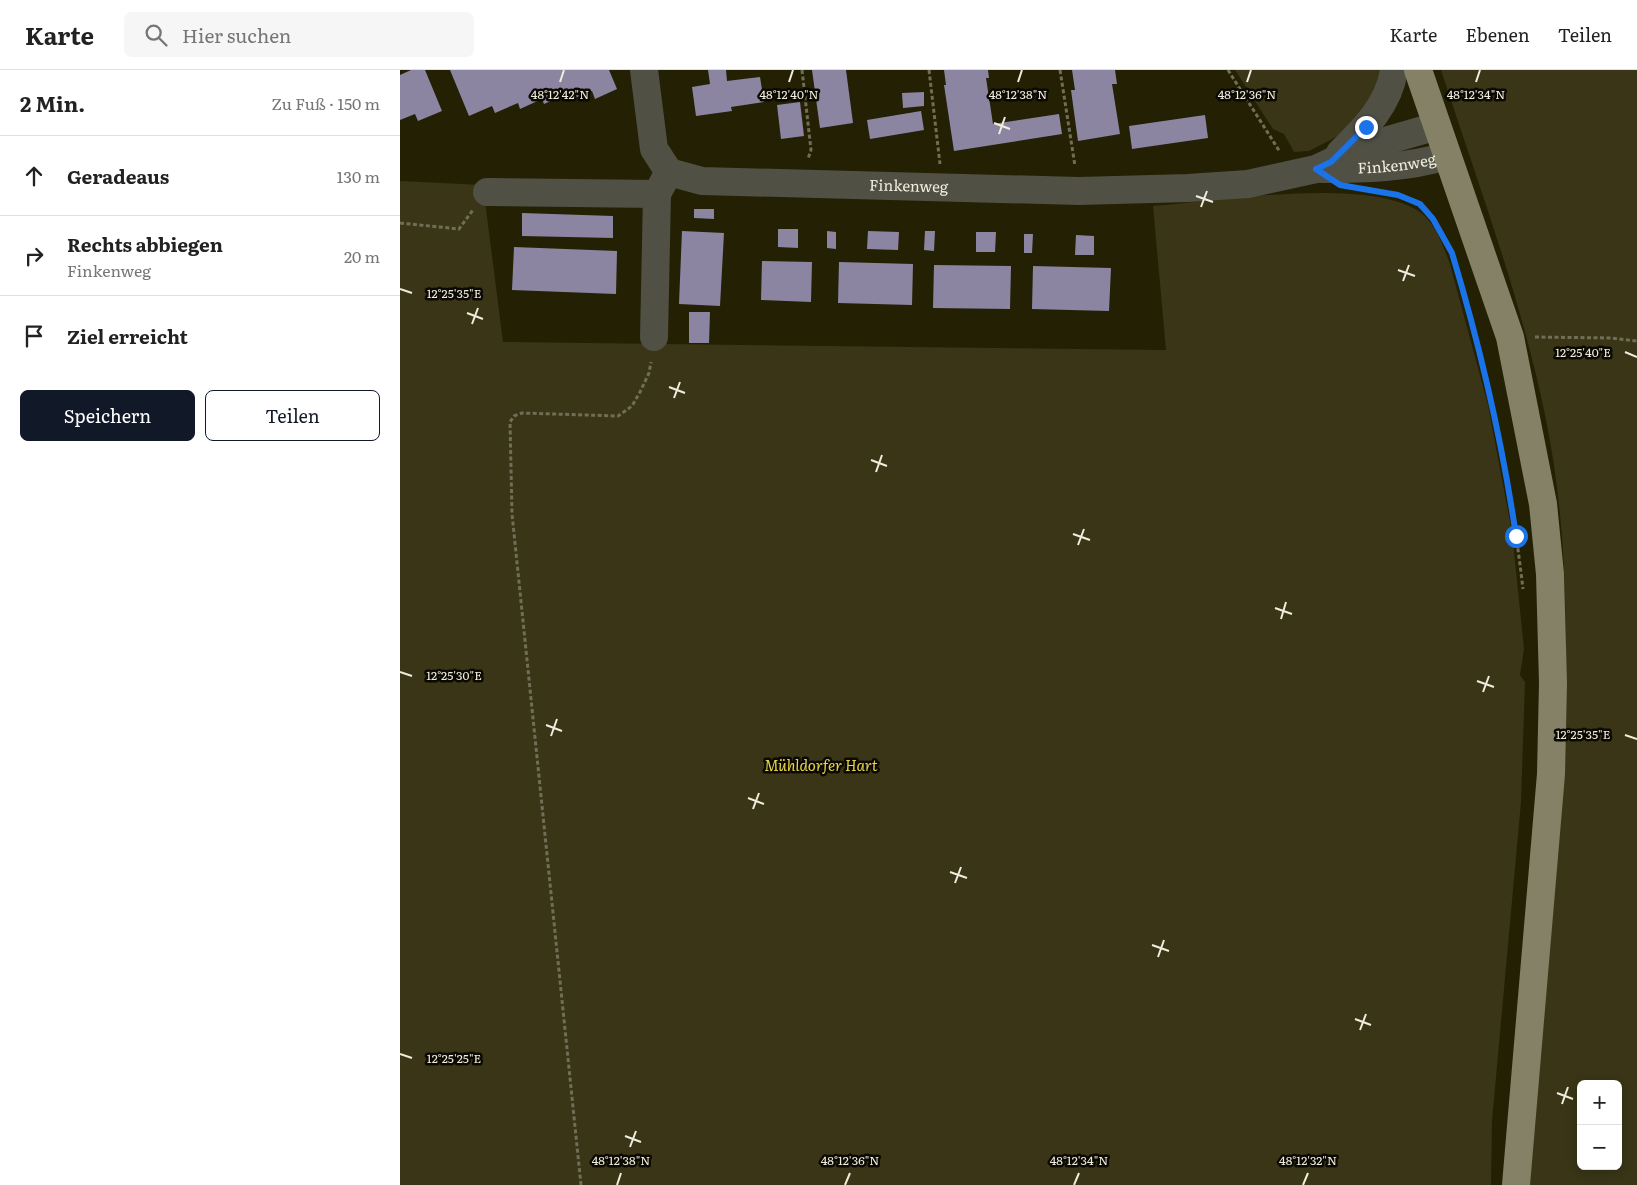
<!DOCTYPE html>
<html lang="de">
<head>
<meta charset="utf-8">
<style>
	:root { --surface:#fff; --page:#f6f6f6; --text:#222; --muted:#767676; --line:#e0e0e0; --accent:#111827 }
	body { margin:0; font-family:Literata,serif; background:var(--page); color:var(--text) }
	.controls { position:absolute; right:15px; bottom:15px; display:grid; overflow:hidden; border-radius:8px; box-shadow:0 2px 12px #0003 }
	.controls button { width:45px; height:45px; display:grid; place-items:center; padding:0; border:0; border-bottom:1px solid var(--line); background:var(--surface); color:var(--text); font:25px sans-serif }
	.stop { position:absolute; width:15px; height:15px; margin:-11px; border:4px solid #1a73e8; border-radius:50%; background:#fff }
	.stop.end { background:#1a73e8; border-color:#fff; box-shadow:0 1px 5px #0008 }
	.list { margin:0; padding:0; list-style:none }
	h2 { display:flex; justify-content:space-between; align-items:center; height:65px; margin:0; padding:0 20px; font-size:21px }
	h2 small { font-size:16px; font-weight:400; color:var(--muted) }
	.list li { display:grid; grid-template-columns:32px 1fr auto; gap:15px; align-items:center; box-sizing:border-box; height:80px; padding:0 20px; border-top:1px solid var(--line) }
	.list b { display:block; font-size:19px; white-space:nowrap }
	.list p { margin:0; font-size:16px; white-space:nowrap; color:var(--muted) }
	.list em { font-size:16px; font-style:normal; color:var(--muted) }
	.actions { display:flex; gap:10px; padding:15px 20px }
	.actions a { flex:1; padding:11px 0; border:1px solid var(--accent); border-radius:8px; text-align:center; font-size:18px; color:var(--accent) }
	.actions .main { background:var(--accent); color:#fff }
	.icon { flex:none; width:28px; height:28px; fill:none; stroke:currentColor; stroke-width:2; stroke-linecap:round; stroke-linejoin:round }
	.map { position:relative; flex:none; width:1237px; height:1115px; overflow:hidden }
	header { display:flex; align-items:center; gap:30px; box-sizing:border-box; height:70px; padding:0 25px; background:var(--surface); border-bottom:1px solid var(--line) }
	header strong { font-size:24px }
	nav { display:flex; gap:28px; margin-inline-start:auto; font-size:18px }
	.search { width:350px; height:45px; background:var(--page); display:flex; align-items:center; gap:12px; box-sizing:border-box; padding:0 18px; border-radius:8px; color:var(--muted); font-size:19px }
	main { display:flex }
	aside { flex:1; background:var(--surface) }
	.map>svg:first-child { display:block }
</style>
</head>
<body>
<header>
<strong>Karte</strong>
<div class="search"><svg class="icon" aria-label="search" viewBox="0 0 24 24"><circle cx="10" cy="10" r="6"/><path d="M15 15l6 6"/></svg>Hier suchen</div>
<nav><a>Karte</a><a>Ebenen</a><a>Teilen</a></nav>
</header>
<main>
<aside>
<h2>2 Min.<small>Zu Fuß · 150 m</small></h2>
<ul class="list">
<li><svg class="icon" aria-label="ahead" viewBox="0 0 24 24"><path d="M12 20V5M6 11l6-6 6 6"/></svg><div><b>Geradeaus</b></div><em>130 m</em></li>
<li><svg class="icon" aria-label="right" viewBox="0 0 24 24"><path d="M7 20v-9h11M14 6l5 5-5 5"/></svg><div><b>Rechts abbiegen</b><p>Finkenweg</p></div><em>20 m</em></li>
<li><svg class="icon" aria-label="arrive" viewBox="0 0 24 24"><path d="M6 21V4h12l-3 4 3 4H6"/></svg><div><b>Ziel erreicht</b></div></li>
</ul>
<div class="actions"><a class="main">Speichern</a><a>Teilen</a></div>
</aside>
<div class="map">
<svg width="1237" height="1115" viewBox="0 0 1237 1115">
	<rect width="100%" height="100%" fill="#232004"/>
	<g fill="#393516" fill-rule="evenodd">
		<polygon points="835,0 983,0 969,38 938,66 909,81 894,82 884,64 873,59"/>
		<path d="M 1041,0 L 1237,0 L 1237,1115 L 1130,1115 L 1131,1087 C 1138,989 1146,892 1154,794 C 1166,645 1176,493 1145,345 C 1121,228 1078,114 1041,0 ZM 1181,1014 L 1218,1014 L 1218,1096 L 1181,1096 Z"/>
		<path d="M 0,111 L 83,115 L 103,272 L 766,280 L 753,136 C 816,131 969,106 1020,142 C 1036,154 1043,176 1050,194 L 1088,335 L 1112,462 L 1124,579 L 1120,605 L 1125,612 L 1121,732 L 1092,1051 L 1091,1115 L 0,1115 Z"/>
	</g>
	<g fill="#8b85a2">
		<polygon points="11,0 25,0 42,41 18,51 15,44 0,50 0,5"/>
		<polygon points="50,0 209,0 217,19 195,29 192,21 170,30 167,24 144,34 142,29 120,39 118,33 95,43 92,36 69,46"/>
		<polygon points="308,0 326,0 327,11 360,7 364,32 331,37 332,41 296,46 292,17 310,14"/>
		<polygon points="412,0 446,0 453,53 420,58"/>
		<polygon points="544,0 588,0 589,8 586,8 593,54 659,44 662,64 554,81 544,15 546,15"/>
		<polygon points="672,0 715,0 717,14 712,14 720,64 678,71 671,20 675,20"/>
		<polygon points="524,22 524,36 503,38 502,23"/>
		<polygon points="400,32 404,66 381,69 377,35"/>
		<polygon points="521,41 524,60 470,69 467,50"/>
		<polygon points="805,45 808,68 732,79 729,56"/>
		<polygon points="294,139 314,139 314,149 294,148"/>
		<polygon points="122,143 213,146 213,168 122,166"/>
		<polygon points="378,159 398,159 398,178 378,177"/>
		<polygon points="282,161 324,163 320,236 279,234"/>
		<polygon points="427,161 436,162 436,179 427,178"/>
		<polygon points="468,161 499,162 498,180 467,179"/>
		<polygon points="525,161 535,161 534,181 524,180"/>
		<polygon points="576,162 596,162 595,182 576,182"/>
		<polygon points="624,164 633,164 632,183 624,183"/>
		<polygon points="676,165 694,166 694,185 675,185"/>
		<polygon points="114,177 217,181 216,224 112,220"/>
		<polygon points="362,191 412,192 411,232 361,230"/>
		<polygon points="439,192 513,194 512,235 438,233"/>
		<polygon points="534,195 611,196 610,239 533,238"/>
		<polygon points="633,196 711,198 709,241 632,239"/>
		<polygon points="289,242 310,242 309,273 289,273"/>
	</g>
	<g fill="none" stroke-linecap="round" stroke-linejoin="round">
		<g stroke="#706e56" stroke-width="3" stroke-dasharray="4 2.5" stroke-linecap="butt">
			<polyline points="402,0 411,80 408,89"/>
			<polyline points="529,0 540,94"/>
			<polyline points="660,0 675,96"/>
			<polyline points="828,0 880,82"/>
			<path d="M 989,124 C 1024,129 1037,153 1052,182"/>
			<polyline points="0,153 59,159 73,140"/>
			<path d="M 1055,193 C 1088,300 1110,408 1123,519"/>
			<polyline points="1135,267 1211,268 1237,271"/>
			<polyline points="181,1115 112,444 110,352 114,346 122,343 218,346 232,336 240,322 249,303 251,292"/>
		</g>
		<g stroke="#515044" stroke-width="28">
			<polyline points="244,0 254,79 269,102"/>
			<path d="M 940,83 C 964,59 989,35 994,0"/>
			<path id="s1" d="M 922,99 C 965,99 1006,98 1047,86"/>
			<path id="s2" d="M 269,102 L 302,111 L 679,121 L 788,118 L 848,114 L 916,99 L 961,78 L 1037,56"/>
			<polyline points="87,122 257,124"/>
			<polyline points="254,267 257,124 266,107"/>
		</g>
		<polyline stroke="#848167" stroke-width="28" points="1018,0 1110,267 1143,434 1150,504 1153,613 1151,704 1116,1115"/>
	</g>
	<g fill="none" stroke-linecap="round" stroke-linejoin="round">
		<path stroke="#1a73e8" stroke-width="6" d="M 966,57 L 931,92 L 916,99 L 940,115 L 998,125 L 1020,134 L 1033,149 L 1052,183 C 1080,276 1102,370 1116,466"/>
	</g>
	<path fill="none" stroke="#efeddd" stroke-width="2" d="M 160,12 L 164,0M 389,12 L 393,0M 618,12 L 622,0M 847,12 L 851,0M 1076,12 L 1080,0M 594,53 L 610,59M 599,64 L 605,47M 796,126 L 813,132M 801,137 L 807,121M 998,200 L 1015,206M 1003,211 L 1009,195M 0,219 L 12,223M 67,243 L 83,249M 72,254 L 78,238M 1225,282 L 1237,287M 269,317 L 285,323M 274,328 L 280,312M 471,390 L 487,396M 476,402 L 482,385M 673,464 L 690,470M 678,475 L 684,459M 875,538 L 892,544M 881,549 L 886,532M 0,602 L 12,606M 1077,611 L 1094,617M 1083,622 L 1089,606M 146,655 L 162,661M 1225,665 L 1237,669M 151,666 L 157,649M 348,728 L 364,734M 353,739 L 359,723M 550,802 L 567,808M 555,813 L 561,797M 752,875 L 769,881M 758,887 L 764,870M 955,949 L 971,955M 960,960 L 966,944M 0,984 L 12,988M 1157,1023 L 1173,1029M 1162,1034 L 1168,1017M 225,1066 L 241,1072M 230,1077 L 236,1061M 217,1115 L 221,1103M 445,1115 L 450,1103M 674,1115 L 679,1103M 903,1115 L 908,1103"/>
	<g text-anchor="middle" stroke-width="5" stroke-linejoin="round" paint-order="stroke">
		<g font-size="15" fill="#efeddd" stroke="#0b0902">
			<text dy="5" stroke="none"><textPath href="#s1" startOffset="75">Finkenweg</textPath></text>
			<text dy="5" stroke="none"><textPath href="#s2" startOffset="241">Finkenweg</textPath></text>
		</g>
		<g font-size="15" font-style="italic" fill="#e8d646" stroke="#0b0902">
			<text x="421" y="701">Mühldorfer Hart</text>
		</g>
	</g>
	<g font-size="12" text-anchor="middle" fill="#efeddd" stroke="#0b0902" stroke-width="5" stroke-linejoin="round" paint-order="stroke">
		<text x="389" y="29">48°12'40"N</text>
		<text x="618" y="29">48°12'38"N</text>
		<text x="847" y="29">48°12'36"N</text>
		<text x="1076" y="29">48°12'34"N</text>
		<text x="160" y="29">48°12'42"N</text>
		<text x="54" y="228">12°25'35"E</text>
		<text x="1183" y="287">12°25'40"E</text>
		<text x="54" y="610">12°25'30"E</text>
		<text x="1183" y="669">12°25'35"E</text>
		<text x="54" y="993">12°25'25"E</text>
		<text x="221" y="1095">48°12'38"N</text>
		<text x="450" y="1095">48°12'36"N</text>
		<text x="679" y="1095">48°12'34"N</text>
		<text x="908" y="1095">48°12'32"N</text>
	</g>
</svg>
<div class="controls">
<button>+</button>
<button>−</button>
</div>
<div class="stop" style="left:1116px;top:466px"></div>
<div class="stop end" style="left:966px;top:57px"></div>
</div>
</main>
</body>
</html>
